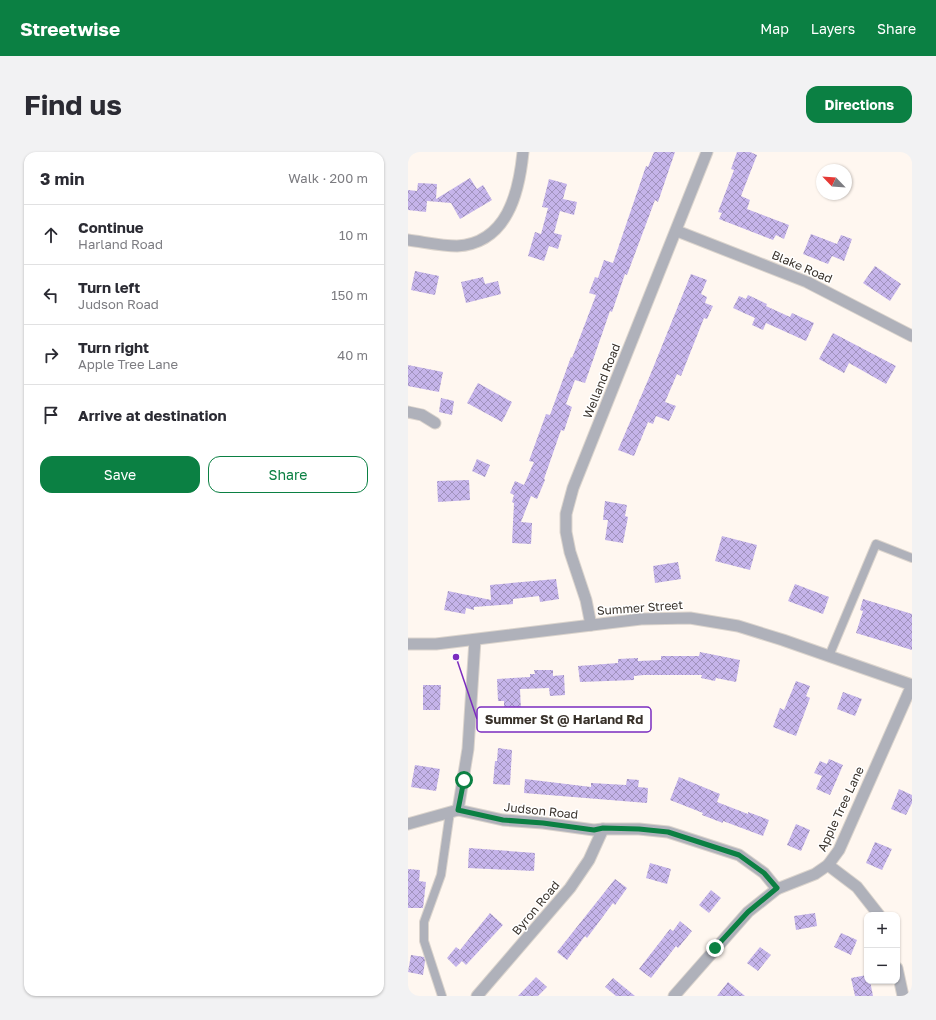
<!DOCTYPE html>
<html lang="en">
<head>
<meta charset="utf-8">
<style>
	:root { --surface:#fff; --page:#f2f2f3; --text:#2b2b33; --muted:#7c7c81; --line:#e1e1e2; --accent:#0b8043 }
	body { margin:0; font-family:"Golos Text",sans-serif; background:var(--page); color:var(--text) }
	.controls { position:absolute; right:12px; bottom:12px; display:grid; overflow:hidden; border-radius:8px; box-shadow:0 1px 3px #0004 }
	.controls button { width:36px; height:36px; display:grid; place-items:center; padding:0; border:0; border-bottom:1px solid var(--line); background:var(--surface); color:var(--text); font:20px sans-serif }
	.compass { position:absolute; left:408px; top:12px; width:36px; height:36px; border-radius:50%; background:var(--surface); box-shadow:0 1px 3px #0004; rotate:295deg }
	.stop { position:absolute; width:12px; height:12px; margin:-9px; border:3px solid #0b8043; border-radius:50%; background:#fff }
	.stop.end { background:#0b8043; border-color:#fff; box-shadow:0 1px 4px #0008 }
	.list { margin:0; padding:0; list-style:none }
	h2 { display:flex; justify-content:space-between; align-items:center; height:52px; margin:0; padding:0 16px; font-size:17px }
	h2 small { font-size:13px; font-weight:400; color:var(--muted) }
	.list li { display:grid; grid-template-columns:26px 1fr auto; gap:12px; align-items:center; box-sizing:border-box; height:60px; padding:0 16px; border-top:1px solid var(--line) }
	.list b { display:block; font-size:15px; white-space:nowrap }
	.list p { margin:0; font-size:13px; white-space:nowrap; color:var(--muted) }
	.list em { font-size:13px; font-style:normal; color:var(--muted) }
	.actions { display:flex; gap:8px; padding:12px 16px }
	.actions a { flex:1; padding:9px 0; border:1px solid var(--accent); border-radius:12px; text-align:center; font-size:14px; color:var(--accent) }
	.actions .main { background:var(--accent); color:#fff }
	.icon { flex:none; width:22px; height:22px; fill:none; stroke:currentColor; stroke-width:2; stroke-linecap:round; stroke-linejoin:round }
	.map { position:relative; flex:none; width:504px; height:844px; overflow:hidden; border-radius:12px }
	header { display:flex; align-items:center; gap:24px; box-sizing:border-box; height:56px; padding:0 20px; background:var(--accent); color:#fff }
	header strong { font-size:19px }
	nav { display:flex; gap:22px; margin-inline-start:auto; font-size:14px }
	.intro { display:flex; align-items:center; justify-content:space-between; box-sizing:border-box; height:96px; padding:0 24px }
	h1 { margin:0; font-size:28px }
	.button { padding:10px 18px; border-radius:12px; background:var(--accent); color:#fff; font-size:14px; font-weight:700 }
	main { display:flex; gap:24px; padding:0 24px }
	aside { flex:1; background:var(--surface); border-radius:12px; box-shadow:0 1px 3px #0004 }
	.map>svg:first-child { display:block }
</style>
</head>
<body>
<header>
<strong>Streetwise</strong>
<nav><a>Map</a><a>Layers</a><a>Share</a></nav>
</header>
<div class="intro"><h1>Find us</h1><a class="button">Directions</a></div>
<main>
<aside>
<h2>3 min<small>Walk · 200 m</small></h2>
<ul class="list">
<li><svg class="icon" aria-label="ahead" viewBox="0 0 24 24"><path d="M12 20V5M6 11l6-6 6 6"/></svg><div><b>Continue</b><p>Harland Road</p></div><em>10 m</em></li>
<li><svg class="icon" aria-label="left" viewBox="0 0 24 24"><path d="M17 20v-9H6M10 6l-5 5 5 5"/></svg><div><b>Turn left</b><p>Judson Road</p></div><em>150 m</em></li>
<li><svg class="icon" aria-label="right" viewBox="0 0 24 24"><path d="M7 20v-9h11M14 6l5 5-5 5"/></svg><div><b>Turn right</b><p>Apple Tree Lane</p></div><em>40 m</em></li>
<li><svg class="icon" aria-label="arrive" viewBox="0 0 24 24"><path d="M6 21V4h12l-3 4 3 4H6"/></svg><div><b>Arrive at destination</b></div></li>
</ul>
<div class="actions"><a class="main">Save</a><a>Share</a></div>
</aside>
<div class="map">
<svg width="504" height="844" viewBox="0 0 504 844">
	<defs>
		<pattern id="building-cross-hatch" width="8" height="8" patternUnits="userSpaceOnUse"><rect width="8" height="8" fill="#c5b4ea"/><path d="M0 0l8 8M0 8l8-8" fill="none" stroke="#a193be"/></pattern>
	</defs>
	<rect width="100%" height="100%" fill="#fff7f0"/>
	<g fill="url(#building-cross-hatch)">
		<polygon points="246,0 267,0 250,50 247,48 219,123 217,122 204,160 202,159 177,231 167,228 158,252 164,255 156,279 153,278 136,327 137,328 129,347 123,344 113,370 124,371 123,392 104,391 106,351 104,350 106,343 102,341 107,329 116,333 126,310 121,309 138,262 142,263 163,205 164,206 188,143 181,141 187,125 190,126 196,108 205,111 238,14 240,15"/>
		<polygon points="329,0 342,0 349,3 333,44 342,48 339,57 381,73 376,87 368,83 365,88 311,67 314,61 310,60 326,18 323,17"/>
		<polygon points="62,26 69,37 75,33 84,48 52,67 43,51 19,49 18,60 0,58 0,38 9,39 10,31 29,32 28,47"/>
		<polygon points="141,27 159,32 155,47 169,50 166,63 152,59 146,81 154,83 150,97 141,94 136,109 120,104 127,80 133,82 140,56 134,55"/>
		<polygon points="403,82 429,92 433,83 444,87 436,109 424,104 420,112 395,102"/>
		<polygon points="467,114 493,132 482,149 455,131"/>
		<polygon points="7,119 31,124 27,143 3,138"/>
		<polygon points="283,122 299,128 293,142 299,145 297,151 305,154 299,167 296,166 273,224 269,222 257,250 268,254 261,269 248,264 245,272 240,270 226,304 210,298 243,221"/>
		<polygon points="75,125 77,132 90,129 93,142 58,151 53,130"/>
		<polygon points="340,143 359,152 358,154 382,165 384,161 406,171 398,189 358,171 355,178 344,173 347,166 325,156 331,144 338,147"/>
		<polygon points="425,181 488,214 478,232 441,211 436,221 411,207"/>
		<polygon points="0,213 35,220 31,240 0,234"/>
		<polygon points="70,231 104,250 94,270 59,251"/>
		<polygon points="33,246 46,249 44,263 31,260"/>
		<polygon points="69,307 82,313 77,325 64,319"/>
		<polygon points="61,328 62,348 30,350 29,329"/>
		<polygon points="197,349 219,353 217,364 220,365 215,391 197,388 200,368 195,368"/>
		<polygon points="314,384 349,393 342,418 307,409"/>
		<polygon points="270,410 273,427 247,431 245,414"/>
		<polygon points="148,427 151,447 132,450 131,444 105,447 105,452 66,455 66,458 58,456 57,462 36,458 40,439 83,448 82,433"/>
		<polygon points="387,432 421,445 415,462 380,449"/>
		<polygon points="455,447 504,462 504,498 448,481 455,459 452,458"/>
		<polygon points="292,500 332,508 328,530 308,526 307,529 293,526 294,523 236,523 226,524 226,528 172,530 170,514 210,511 210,507 230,506 230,509 253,508 253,504 291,504"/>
		<polygon points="126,518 145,518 145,524 156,523 157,543 142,544 141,536 112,537 113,559 96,560 96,549 90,549 89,527 122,525 122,522 127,522"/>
		<polygon points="388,529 402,534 398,544 402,546 388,584 365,575 372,556 376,558"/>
		<polygon points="15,533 33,533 32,558 15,558"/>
		<polygon points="435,540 454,547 447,564 429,557"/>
		<polygon points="90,596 104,598 102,633 85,632 87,609 89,609"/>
		<polygon points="421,607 435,613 422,643 408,637 414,624 406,621 412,609 419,612"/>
		<polygon points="7,613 32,617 28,639 3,635"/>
		<polygon points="271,625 312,642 309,650 340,662 340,660 361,668 355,684 315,669 315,671 294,663 295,661 262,648"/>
		<polygon points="117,627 183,635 183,631 218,633 219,627 231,628 230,635 240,636 239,651 116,641"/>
		<polygon points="491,637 504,643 504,651 498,663 483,657"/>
		<polygon points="388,672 402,678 393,699 379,693"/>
		<polygon points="467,690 484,697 474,718 458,711"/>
		<polygon points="61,696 127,701 126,719 60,716"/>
		<polygon points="242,711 263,717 259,732 238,726"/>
		<polygon points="0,717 12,718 11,729 18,730 15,756 0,756"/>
		<polygon points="207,727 219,736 207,753 205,751 179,786 177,784 159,808 149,800"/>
		<polygon points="303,738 313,746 301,761 291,753"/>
		<polygon points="82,761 95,773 58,813 54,809 48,815 39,806 48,795 52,798"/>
		<polygon points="407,761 409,774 388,778 386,764"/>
		<polygon points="272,769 284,779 270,796 268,794 243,826 231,817 262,777 265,779"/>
		<polygon points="433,781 449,788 443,803 426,795"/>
		<polygon points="352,795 363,803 350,819 339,811"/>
		<polygon points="3,803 16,805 17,809 15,823 0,820"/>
		<polygon points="459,823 459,829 462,829 465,844 447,844 443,826"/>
		<polygon points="128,825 139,835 130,844 110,844"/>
		<polygon points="205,826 227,844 208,844 197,835"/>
		<polygon points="320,830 337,844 309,844"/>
	</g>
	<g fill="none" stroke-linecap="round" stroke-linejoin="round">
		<defs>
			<g id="service">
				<polyline points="421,504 468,392 504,406"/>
				<polyline points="34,844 16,789 16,770 33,723 42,660"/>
			</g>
			<g id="minor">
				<polyline points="269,79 399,130 504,184"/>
				<path d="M 0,88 C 16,90 33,94 49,94 C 99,91 111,41 115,0"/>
				<polyline points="0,260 14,263 27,271"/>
				<polyline points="183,473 178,448 162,400 158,380 158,362 165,336 299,0"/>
				<polyline points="50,658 60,597 67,488"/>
				<polyline points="0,672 50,658 95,668 135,671 186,678 195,677 231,677 260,680 331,703 356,721 369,737"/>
				<polyline points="420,713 449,735 471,763"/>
				<polyline points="489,816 495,844"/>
				<polyline points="69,844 162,736 181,708 195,677"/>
				<polyline points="266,844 340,760 369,737 407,722 420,713 431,698 504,533"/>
			</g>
			<polyline id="tertiary" points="0,492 28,492 233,467 282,466 330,474 375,488 504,533"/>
		</defs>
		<use href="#service" stroke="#dbd4cd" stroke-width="10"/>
		<use href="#minor" stroke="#dbd4cd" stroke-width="13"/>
		<use href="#tertiary" stroke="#dbd4cd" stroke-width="13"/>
		<use href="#service" stroke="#afb1ba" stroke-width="8"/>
		<use href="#minor" stroke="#afb1ba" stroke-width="11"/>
		<use href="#tertiary" stroke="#afb1ba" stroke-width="11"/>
	</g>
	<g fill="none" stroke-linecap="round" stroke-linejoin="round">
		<polyline stroke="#0b8043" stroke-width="5" points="56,628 50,658 95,668 135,671 186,678 195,676 231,677 260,680 331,703 356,721 369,736 340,760 307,796"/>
	</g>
	<g text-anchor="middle" stroke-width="3" stroke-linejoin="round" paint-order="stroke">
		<g font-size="12" fill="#39322b" stroke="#fff">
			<text transform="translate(394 115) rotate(23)" y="4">Blake Road</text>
			<text transform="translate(194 229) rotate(-68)" y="4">Welland Road</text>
			<text transform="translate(232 456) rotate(-4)" y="4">Summer Street</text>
			<text transform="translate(433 657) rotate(-65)" y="4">Apple Tree Lane</text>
			<text transform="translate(133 659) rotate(6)" y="4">Judson Road</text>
			<text transform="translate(128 756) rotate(-50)" y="4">Byron Road</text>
		</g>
	</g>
	<path fill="none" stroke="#7b2cbf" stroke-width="1.5" d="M48 505L69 567"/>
	<circle fill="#7b2cbf" stroke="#fff" stroke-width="1.5" cx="48" cy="505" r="4"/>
	<rect fill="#fff" stroke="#7b2cbf" stroke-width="1.5" x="69" y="555" width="174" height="25" rx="4"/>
	<g font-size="13" text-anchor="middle" font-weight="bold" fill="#39322b">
		<text x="156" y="572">Summer St @ Harland Rd</text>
	</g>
</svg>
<div class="controls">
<button>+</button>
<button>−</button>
</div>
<svg class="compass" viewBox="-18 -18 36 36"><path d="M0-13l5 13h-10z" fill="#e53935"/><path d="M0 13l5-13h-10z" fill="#7c7c81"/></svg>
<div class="stop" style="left:56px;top:628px"></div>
<div class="stop end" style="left:307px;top:796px"></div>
</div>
</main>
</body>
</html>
